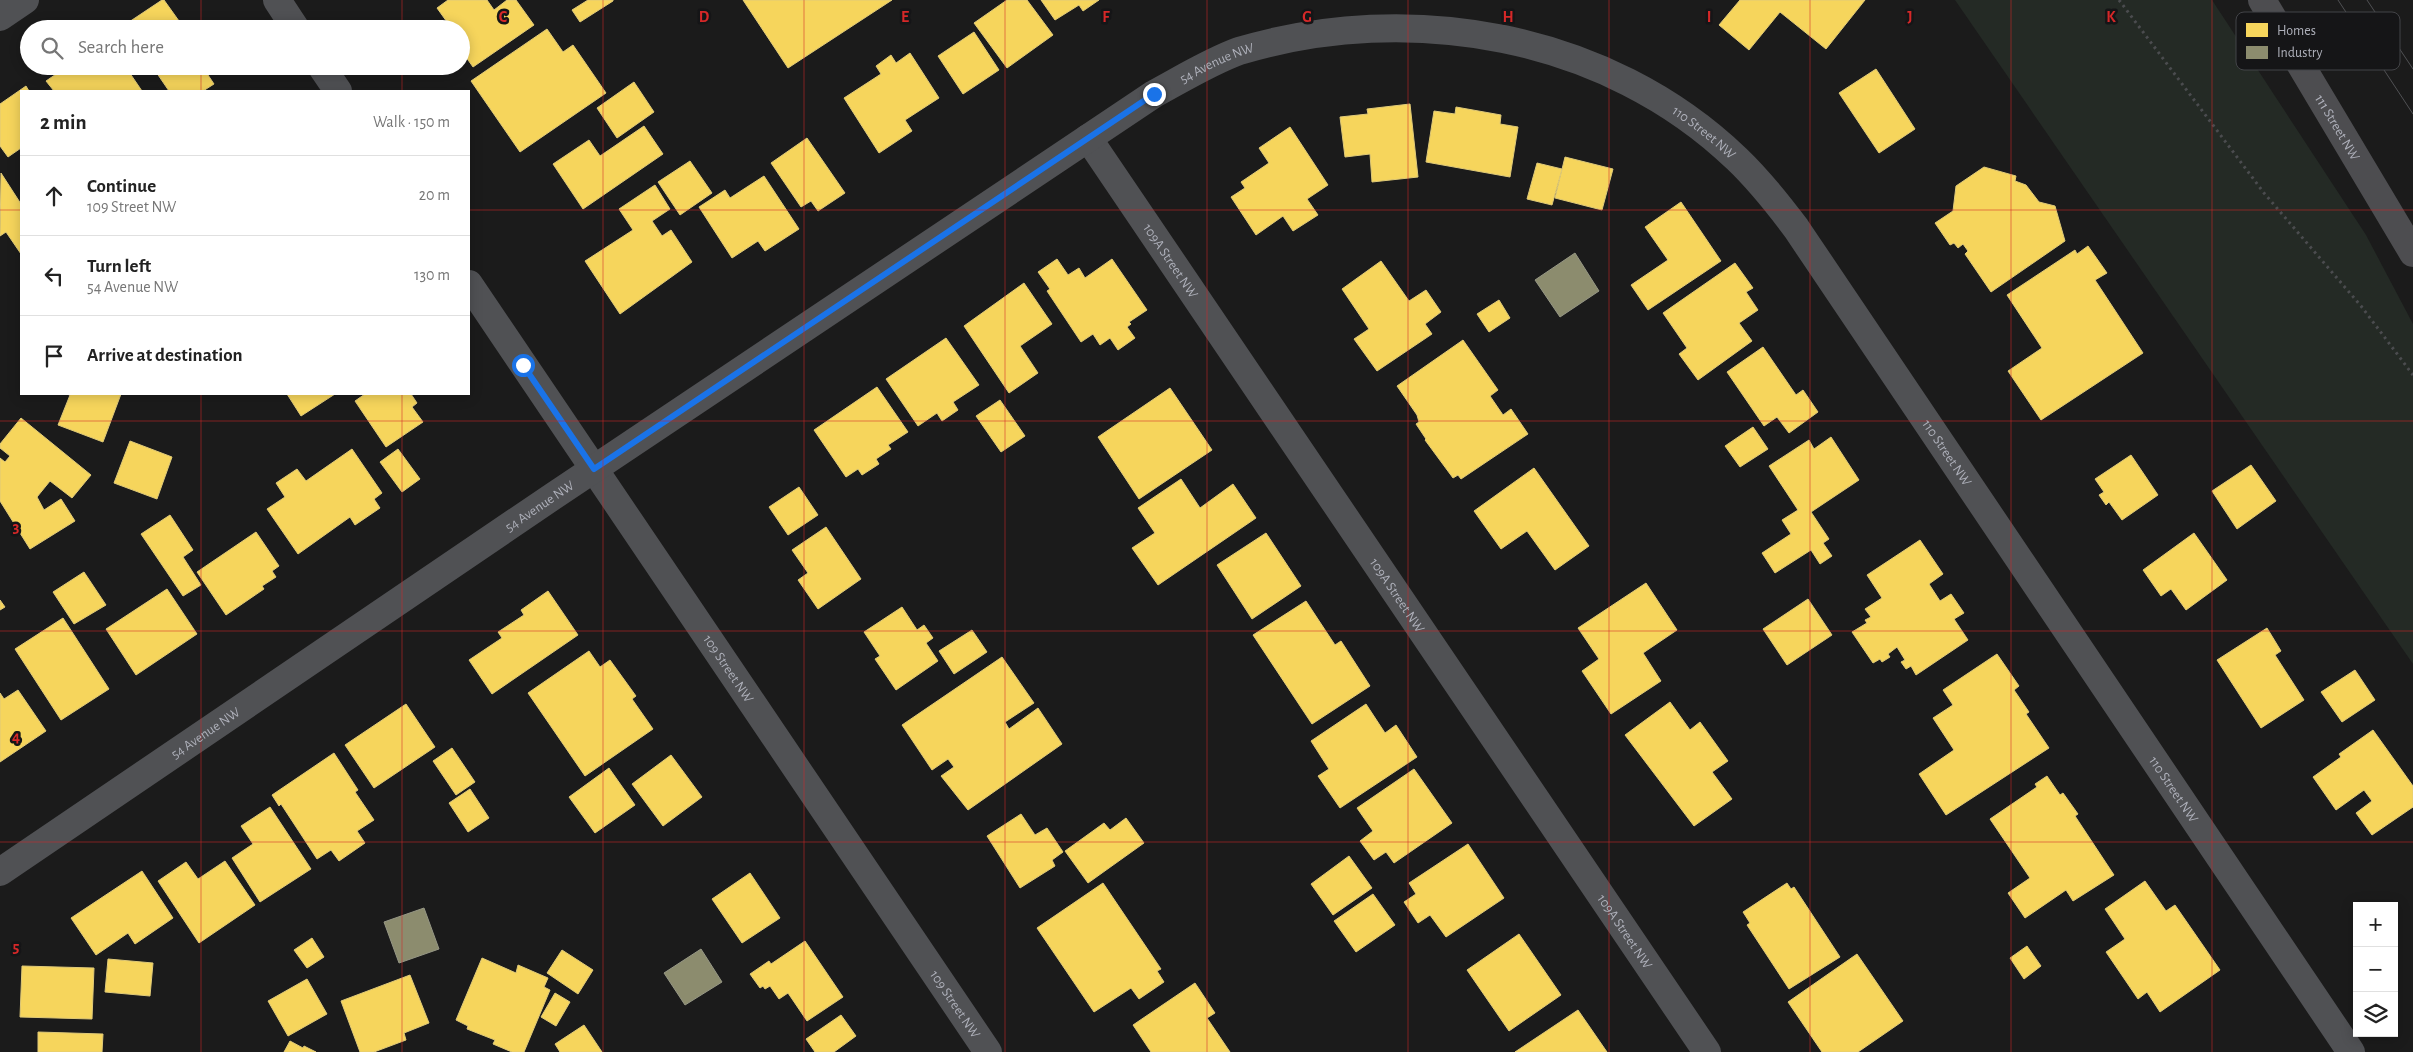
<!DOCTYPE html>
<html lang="en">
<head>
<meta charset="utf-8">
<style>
	:root { --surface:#fff; --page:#f6f6f6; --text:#222; --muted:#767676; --line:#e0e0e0 }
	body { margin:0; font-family:"Alegreya Sans",sans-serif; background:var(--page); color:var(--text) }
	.controls { position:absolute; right:15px; bottom:15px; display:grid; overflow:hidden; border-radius:0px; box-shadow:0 2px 12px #0003 }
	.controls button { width:45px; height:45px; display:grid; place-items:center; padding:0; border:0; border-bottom:1px solid var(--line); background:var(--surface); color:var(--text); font:25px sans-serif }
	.stop { position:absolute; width:15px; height:15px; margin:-11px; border:4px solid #1a73e8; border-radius:50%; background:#fff }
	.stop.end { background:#1a73e8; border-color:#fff; box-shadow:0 1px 5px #0008 }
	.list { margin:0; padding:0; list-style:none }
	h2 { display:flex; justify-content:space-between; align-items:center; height:65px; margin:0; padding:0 20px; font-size:21px }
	h2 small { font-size:16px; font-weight:400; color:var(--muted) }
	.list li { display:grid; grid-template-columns:32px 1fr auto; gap:15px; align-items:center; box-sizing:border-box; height:80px; padding:0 20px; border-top:1px solid var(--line) }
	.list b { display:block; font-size:19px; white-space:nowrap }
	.list p { margin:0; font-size:16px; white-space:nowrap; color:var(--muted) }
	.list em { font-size:16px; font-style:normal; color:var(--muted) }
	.icon { flex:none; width:28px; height:28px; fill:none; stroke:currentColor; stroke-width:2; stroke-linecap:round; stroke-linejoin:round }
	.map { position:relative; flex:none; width:2413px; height:1052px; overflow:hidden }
	.search { position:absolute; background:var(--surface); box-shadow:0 2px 12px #0003; left:20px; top:20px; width:450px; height:55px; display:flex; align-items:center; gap:12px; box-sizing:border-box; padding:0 18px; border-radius:28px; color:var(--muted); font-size:19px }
	.panel { position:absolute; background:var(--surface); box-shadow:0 2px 12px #0003; left:20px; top:90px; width:450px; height:305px; border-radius:0px }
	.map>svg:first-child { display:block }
</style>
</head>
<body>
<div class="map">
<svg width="2413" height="1052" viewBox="0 0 2413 1052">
	<rect width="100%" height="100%" fill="#1b1b1b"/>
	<polygon fill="#242a25" points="1955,0 2212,0 2366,235 2413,324 2413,664"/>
	<g fill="#f6d55c" stroke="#e0ca78">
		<polygon points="162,0 164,0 184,28 133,29 129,22"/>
		<polygon points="448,0 487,0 494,10 507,0 516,0 534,25 473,67 461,50 461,29 452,29 437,8"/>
		<polygon points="588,0 613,0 613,1 580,22 572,10"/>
		<polygon points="743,0 892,0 788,68"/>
		<polygon points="1007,0 1027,0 1053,35 1007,68 974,23"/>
		<polygon points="1041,0 1099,0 1083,11 1079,5 1055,20"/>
		<polygon points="1740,0 1865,0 1826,49 1780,12 1749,50 1719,25"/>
		<polygon points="547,29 563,52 573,45 606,93 520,152 471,81"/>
		<polygon points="974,32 999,70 963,94 938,56"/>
		<polygon points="910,53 939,98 905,120 912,131 879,153 844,98 881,74 876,66 891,55 896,63"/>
		<polygon points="68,66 125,66 142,91 54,91 46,81"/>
		<polygon points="152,66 202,66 214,84 203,91 169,91"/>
		<polygon points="1876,69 1915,129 1879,153 1839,93"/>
		<polygon points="634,82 654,112 617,138 597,108"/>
		<polygon points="26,86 29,91 21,91 21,148 8,157 0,146 0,104"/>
		<polygon points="1410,104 1418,177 1372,182 1370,154 1345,157 1340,117 1368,114 1367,109"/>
		<polygon points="1456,107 1501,115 1500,124 1518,127 1510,177 1426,162 1434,111 1455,114"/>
		<polygon points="644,126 663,154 583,209 553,164 589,140 600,156"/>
		<polygon points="1290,127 1328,185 1307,199 1318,215 1293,231 1283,216 1256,235 1231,197 1245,188 1241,182 1269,163 1259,148"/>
		<polygon points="807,138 845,193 818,211 811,201 801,207 771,163"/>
		<polygon points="1565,157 1613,169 1602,210 1555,198"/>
		<polygon points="690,161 712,193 680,215 658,182"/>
		<polygon points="1537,163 1562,169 1552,205 1527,199"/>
		<polygon points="1984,167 2016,176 2015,181 2026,185 2039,202 2055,206 2065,241 1991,292 1965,254 1968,251 1963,244 1958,248 1954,243 1950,245 1935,223 1953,211 1956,186"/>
		<polygon points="1,173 21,204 21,254 6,232 0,236"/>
		<polygon points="764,176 799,229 765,251 758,241 732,258 699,207 725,190 730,198"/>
		<polygon points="655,185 670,209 652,221 662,236 671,230 692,262 620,314 585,261 633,230 619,209"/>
		<polygon points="1681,202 1721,261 1648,310 1631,285 1668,260 1645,227"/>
		<polygon points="2088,246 2107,273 2095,280 2143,353 2041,420 2008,371 2042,348 2007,295 2075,250 2077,254"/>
		<polygon points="1057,259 1068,275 1079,268 1085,278 1112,259 1147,310 1129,322 1131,324 1127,327 1135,338 1118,350 1110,338 1100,345 1093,334 1081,342 1047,291 1050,289 1038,272"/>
		<polygon points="1381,261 1409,301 1426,290 1441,312 1425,324 1432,334 1377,371 1354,339 1369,329 1342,289"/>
		<polygon points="1735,263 1753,288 1746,292 1758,310 1739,323 1752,341 1698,380 1679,354 1687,348 1663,313"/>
		<polygon points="1024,283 1052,324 1020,346 1038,373 1009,393 964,326"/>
		<polygon points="1499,300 1510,318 1489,332 1477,314"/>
		<polygon points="946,338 979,385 953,402 958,410 942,421 937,413 918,426 886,379"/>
		<polygon points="1463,340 1498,390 1490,396 1503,415 1511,409 1528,434 1461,479 1458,475 1453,478 1425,440 1426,439 1416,424 1419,422 1417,415 1397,386"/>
		<polygon points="1763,347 1796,395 1803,390 1818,412 1789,433 1777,417 1764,426 1727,372"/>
		<polygon points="877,387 908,432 888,445 891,449 876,459 879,464 862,475 858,469 846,477 814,430"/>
		<polygon points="1170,388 1212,450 1139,499 1098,437"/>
		<polygon points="66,394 121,394 103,442 58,425 70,395"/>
		<polygon points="287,394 335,394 301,416"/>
		<polygon points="365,394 411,394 417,403 412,407 423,422 386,447 355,401"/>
		<polygon points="1000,400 1025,436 1001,452 976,416"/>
		<polygon points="21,418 91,475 72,498 50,481 37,497 44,510 61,499 75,521 30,549 0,501 0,458 5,462 10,456 0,448 0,444"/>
		<polygon points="1753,427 1768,449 1740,467 1725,446"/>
		<polygon points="1831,437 1859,480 1811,512 1829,539 1823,543 1832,556 1820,564 1811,550 1775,573 1762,553 1791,534 1782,520 1798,510 1769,466 1809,440 1814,449"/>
		<polygon points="130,441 172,457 157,499 114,483"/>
		<polygon points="352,449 382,493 374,499 380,508 355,525 350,517 298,554 267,509 285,497 276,483 297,469 306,481"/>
		<polygon points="398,449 420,479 402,492 380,462"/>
		<polygon points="2131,455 2158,495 2122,520 2109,502 2106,505 2099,495 2104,492 2095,479"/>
		<polygon points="2251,465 2276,501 2237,529 2212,491"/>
		<polygon points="1534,468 1589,546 1555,570 1527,531 1501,549 1474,511"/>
		<polygon points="1181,479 1200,508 1233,484 1256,518 1158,585 1132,548 1155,533 1138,508"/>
		<polygon points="799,487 818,515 788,535 769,507"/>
		<polygon points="170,515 193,550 183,557 201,585 183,596 141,534"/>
		<polygon points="826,527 861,579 818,609 798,580 808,573 792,550"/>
		<polygon points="256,532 279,566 272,571 276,577 262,586 264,589 226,615 197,572"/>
		<polygon points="1266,533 1301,586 1252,619 1217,565"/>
		<polygon points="2194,533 2227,580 2186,610 2171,589 2161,596 2143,570"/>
		<polygon points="1920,540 1943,574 1929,584 1940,601 1951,594 1964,613 1954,619 1968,640 1916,675 1911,666 1906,669 1901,662 1905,660 1897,647 1888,654 1890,657 1882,662 1880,659 1873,663 1852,632 1867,623 1865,620 1871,617 1865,609 1882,598 1867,575"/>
		<polygon points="84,572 106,605 74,624 53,592"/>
		<polygon points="1646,583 1677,630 1643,653 1661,681 1611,714 1582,671 1599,659 1578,628"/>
		<polygon points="167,589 197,634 136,675 106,629"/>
		<polygon points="548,591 578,635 492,694 469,660 502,638 498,632 524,615 521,610"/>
		<polygon points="1808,599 1832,635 1787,665 1763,629"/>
		<polygon points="0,600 5,607 0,610"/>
		<polygon points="1306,601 1335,645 1341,641 1370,686 1312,724 1253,635"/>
		<polygon points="902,607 917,630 924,625 933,638 926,643 938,661 896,690 875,659 880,656 864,632"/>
		<polygon points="63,618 109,689 61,720 15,649"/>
		<polygon points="2267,628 2281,651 2275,655 2304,700 2261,728 2217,660"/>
		<polygon points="972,630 987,652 954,674 939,651"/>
		<polygon points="589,651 600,667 610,660 636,696 632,699 653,729 585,776 528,693"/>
		<polygon points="1997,654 2019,686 2014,690 2029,712 2026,714 2049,748 1946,815 1919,774 1954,750 1933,718 1953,705 1943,690"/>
		<polygon points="1002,657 1034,703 1005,722 1009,729 1038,708 1062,744 968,810 941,776 954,767 948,759 932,770 902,725"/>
		<polygon points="2355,670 2375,700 2342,722 2321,692"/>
		<polygon points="18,690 46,731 0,762 0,693 4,699"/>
		<polygon points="1670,702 1690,730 1700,722 1728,761 1712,772 1732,799 1694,826 1625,735"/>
		<polygon points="406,704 435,747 374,788 345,745"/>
		<polygon points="1366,704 1385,733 1396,725 1417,757 1340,808 1318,776 1329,769 1311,741"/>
		<polygon points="2373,730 2413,786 2413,807 2372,835 2356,813 2372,801 2364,790 2336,810 2313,777 2341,757 2339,754"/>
		<polygon points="452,748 475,782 456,795 433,761"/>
		<polygon points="334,753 358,790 355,792 374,820 357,831 365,843 339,861 331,850 317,859 281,804 279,806 272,795"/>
		<polygon points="671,755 702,797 663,826 632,784"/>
		<polygon points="609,768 635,805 595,833 569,797"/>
		<polygon points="1414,769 1452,823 1394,863 1386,852 1374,860 1360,841 1373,831 1357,808"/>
		<polygon points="2047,776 2060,795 2063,793 2078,814 2075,816 2114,875 2073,901 2066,890 2025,918 2008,893 2030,878 1990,819 2037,787 2035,784"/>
		<polygon points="470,789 489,818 468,832 449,803"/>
		<polygon points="270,807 311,869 260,902 232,858 253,844 241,826"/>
		<polygon points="1021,814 1035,835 1047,828 1063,852 1052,860 1055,866 1020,888 987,836"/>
		<polygon points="1126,818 1144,843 1088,883 1065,851 1104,823 1110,830"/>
		<polygon points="1468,844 1504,898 1446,937 1430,915 1418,923 1404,902 1416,894 1409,883"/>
		<polygon points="1349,856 1372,888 1333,915 1311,884"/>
		<polygon points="225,861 255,905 199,943 158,881 186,862 198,879"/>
		<polygon points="142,871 173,918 135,944 128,933 96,955 71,918"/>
		<polygon points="750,873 780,918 742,943 712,899"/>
		<polygon points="2145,881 2166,911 2175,905 2220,970 2160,1012 2147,992 2138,999 2106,952 2125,939 2105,909"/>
		<polygon points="1103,883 1161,969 1157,971 1164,982 1139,999 1131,988 1094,1012 1037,928"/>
		<polygon points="1787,883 1791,889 1794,887 1840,957 1789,989 1747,925 1750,923 1743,912"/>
		<polygon points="1373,894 1395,925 1356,952 1334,921"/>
		<polygon points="1519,934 1561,995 1509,1031 1467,970"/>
		<polygon points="312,938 324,957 307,968 294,950"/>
		<polygon points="805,941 843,997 807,1021 788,993 779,999 770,986 765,989 763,986 760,988 750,974 769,961 771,964"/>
		<polygon points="2027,946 2041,966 2024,979 2010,958"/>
		<polygon points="562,950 593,970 578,994 547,973"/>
		<polygon points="1857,954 1903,1021 1858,1052 1822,1052 1788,1002"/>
		<polygon points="482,958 516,973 518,965 548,978 544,987 550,990 524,1052 512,1052 493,1044 495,1040 467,1029 468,1026 456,1020"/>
		<polygon points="108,959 153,963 150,996 105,992"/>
		<polygon points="22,966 94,968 92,1019 20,1017"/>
		<polygon points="410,975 429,1023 404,1033 406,1040 374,1052 360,1052 341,1001"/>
		<polygon points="307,979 327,1014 288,1036 268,1001"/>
		<polygon points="1195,983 1215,1013 1207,1018 1230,1052 1151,1052 1133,1025"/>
		<polygon points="555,993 570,1002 556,1026 541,1017"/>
		<polygon points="1578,1010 1607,1052 1515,1052"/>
		<polygon points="841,1015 856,1036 834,1052 815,1052 806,1039"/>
		<polygon points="584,1025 602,1052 560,1052 555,1044"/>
		<polygon points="38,1032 103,1034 102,1052 38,1052"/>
		<polygon points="290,1041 303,1048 304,1046 316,1052 284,1052"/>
	</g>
	<g fill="#8c8c6e" stroke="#969785">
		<polygon points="1575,253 1599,291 1560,317 1535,280"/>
		<polygon points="424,908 439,949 399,963 384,922"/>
		<polygon points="701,949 722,982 685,1005 664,973"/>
	</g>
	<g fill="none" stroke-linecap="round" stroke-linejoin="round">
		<polyline stroke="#4b4c4f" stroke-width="3" stroke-dasharray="2.5 4" stroke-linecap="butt" points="2119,0 2264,193 2361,306 2413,375"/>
		<g stroke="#505154" stroke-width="28">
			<polyline points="277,0 296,29"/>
			<polyline points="0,17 25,0"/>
			<polyline points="321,66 338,91"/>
			<path id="s1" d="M 1088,138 L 1707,1052"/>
			<path id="s2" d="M 469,284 L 988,1052"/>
			<path id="s3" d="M 0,872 L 552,497 L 1154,94 C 1182,79 1209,62 1239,51 C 1410,0 1607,34 1737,159 C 1759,180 1778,204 1796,228 L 2351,1052"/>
		</g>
		<path stroke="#4d4d50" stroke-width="28" id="s4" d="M 2262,0 L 2413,253"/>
		<g stroke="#505154" stroke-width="1">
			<polyline points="2338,0 2413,114"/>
			<polyline points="2367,0 2413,69"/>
		</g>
	</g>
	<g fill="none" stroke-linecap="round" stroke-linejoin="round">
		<polyline stroke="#1a73e8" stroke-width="6" points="523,365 594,469 1154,94"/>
	</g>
	<path fill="none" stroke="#d62828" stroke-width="1" stroke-opacity="0.55" d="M 201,0 L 201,29M 402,0 L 402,29M 603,0 L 603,1052M 804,0 L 804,1052M 1005,0 L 1005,1052M 1207,0 L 1207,1052M 1408,0 L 1408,1052M 1609,0 L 1609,1052M 1810,0 L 1810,1052M 2011,0 L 2011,1052M 2212,0 L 2212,1052M 201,66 L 201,91M 402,66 L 402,91M 0,210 L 21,210M 469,210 L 2413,210M 201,394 L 201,1052M 402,394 L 402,1052M 0,421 L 2413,421M 0,631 L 2413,631M 0,842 L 2413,842"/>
	<g text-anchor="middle" stroke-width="5" stroke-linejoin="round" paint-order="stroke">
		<g font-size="14" fill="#aeb0ba" stroke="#151517">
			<text dy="5" stroke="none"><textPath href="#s3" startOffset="1462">54 Avenue NW</textPath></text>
			<text dy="5" stroke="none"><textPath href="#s4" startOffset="148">111 Street NW</textPath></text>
			<text dy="5" stroke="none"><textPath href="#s3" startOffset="1978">110 Street NW</textPath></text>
			<text dy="5" stroke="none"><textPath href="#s1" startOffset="148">109A Street NW</textPath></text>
			<text dy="5" stroke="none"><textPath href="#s3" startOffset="2382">110 Street NW</textPath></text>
			<text dy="5" stroke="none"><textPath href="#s3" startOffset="652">54 Avenue NW</textPath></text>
			<text dy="5" stroke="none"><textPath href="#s1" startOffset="552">109A Street NW</textPath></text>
			<text dy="5" stroke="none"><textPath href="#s2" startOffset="464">109 Street NW</textPath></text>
			<text dy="5" stroke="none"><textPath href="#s3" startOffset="248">54 Avenue NW</textPath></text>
			<text dy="5" stroke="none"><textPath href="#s3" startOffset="2788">110 Street NW</textPath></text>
			<text dy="5" stroke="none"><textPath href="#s1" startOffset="958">109A Street NW</textPath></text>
			<text dy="5" stroke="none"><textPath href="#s2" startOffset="869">109 Street NW</textPath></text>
		</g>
	</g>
	<rect x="2236" y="12" width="164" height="58" rx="8" fill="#151517" stroke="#434448" stroke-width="1"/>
	<rect x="2246" y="23" width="22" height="14" fill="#f6d55c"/>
	<rect x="2246" y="46" width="22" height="13" fill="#8c8c6e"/>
	<g font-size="14" fill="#aeb0ba">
		<text x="2277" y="35">Homes</text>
		<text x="2277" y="57">Industry</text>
	</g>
	<g font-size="16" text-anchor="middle" font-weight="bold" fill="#d62828" stroke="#151517" stroke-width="5" stroke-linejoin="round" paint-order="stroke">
		<text x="503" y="22">C</text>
		<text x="704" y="22">D</text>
		<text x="905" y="22">E</text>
		<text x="1106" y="22">F</text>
		<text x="1307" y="22">G</text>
		<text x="1508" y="22">H</text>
		<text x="1709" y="22">I</text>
		<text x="1910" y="22">J</text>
		<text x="2111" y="22">K</text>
		<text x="16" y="532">3</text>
		<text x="16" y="742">4</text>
		<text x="16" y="952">5</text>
	</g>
</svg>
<div class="controls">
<button>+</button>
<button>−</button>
<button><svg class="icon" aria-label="layers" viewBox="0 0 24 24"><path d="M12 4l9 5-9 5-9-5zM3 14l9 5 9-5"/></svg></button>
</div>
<div class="stop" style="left:523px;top:365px"></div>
<div class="stop end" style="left:1154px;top:94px"></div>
<div class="search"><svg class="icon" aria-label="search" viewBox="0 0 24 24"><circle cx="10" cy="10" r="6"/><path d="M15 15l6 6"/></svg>Search here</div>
<section class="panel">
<h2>2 min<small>Walk · 150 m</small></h2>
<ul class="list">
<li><svg class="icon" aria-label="ahead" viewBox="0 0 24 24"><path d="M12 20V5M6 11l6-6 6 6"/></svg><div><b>Continue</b><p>109 Street NW</p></div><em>20 m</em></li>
<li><svg class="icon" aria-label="left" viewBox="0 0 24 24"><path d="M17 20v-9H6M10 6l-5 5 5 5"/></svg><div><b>Turn left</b><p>54 Avenue NW</p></div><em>130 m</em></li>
<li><svg class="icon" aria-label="arrive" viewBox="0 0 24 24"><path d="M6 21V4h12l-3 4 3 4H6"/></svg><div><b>Arrive at destination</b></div></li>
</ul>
</section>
</div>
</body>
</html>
